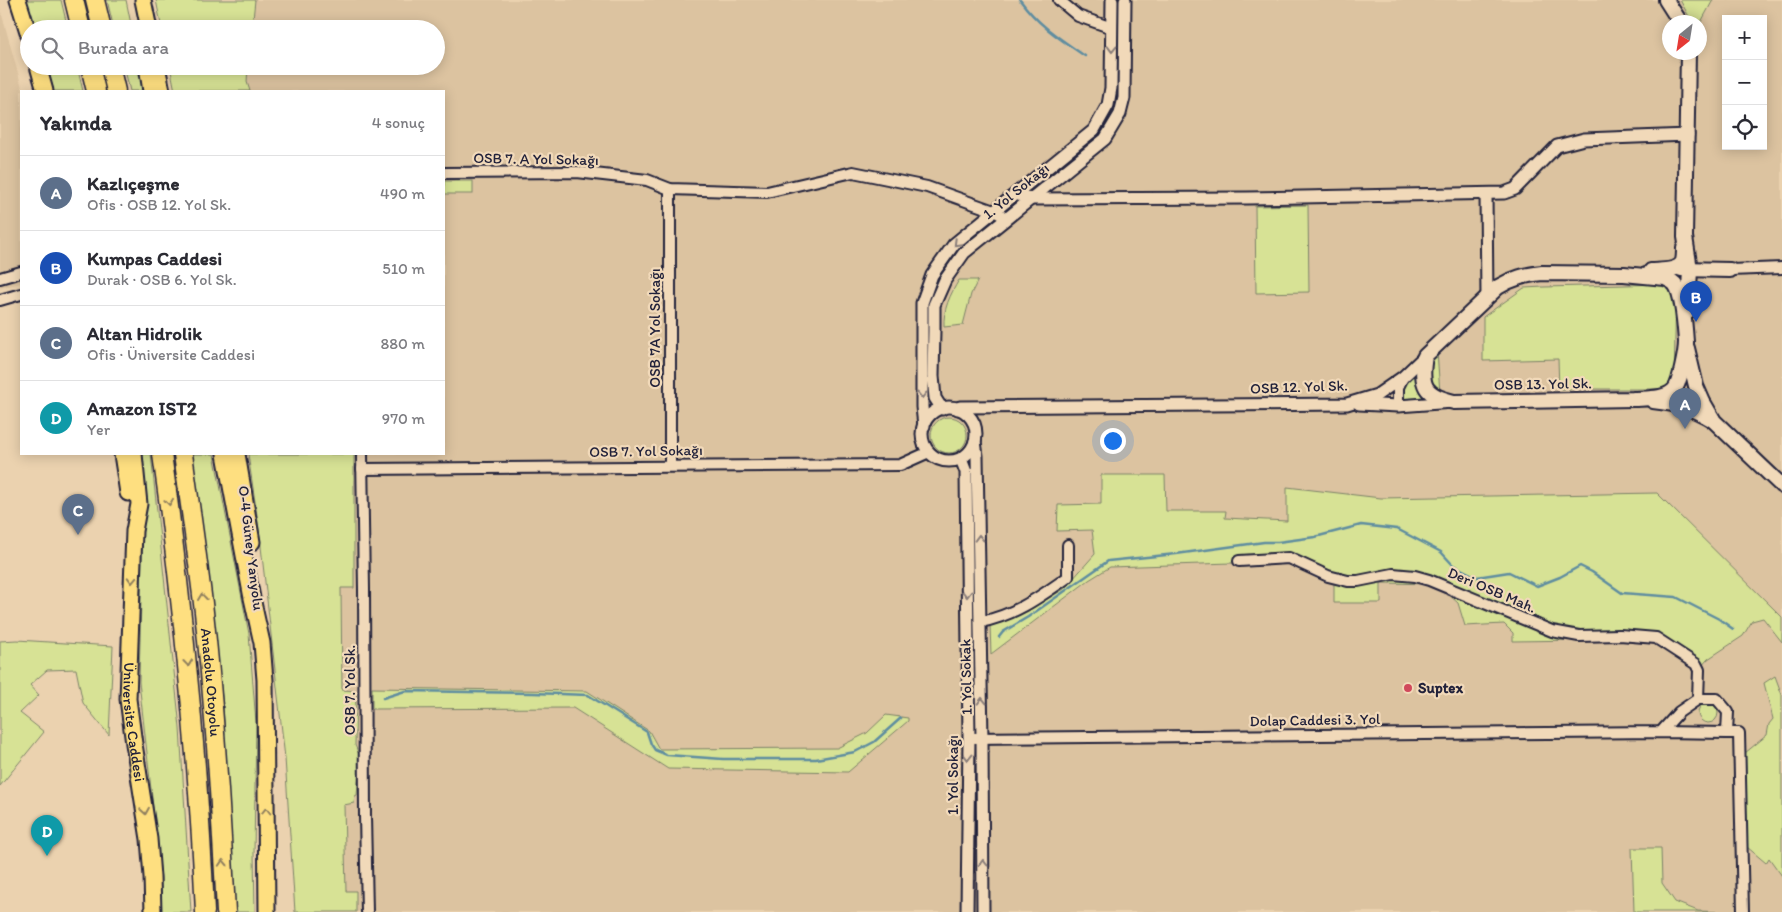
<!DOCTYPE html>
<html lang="tr">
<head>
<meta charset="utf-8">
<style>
	:root { --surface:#fff; --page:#f7f7f7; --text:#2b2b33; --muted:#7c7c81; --line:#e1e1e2; --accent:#d1495b }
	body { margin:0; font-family:Itim,sans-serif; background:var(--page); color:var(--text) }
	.controls { position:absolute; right:15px; top:15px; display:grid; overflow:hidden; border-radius:0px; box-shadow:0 2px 12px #0003 }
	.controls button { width:45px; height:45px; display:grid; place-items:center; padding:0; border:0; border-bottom:1px solid var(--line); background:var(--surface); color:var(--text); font:25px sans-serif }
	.compass { position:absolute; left:1662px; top:15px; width:45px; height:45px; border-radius:50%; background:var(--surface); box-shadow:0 2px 12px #0003; rotate:210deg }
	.you { position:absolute; left:1112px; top:440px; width:18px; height:18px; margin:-12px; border:4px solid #fff; border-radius:50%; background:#1a73e8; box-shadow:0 0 0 8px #1a73e833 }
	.badge { display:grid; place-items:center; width:32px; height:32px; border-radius:50%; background:var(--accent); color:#fff; font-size:16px; font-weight:700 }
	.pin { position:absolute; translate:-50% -41px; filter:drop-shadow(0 1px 2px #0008) }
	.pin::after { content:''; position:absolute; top:26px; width:18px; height:15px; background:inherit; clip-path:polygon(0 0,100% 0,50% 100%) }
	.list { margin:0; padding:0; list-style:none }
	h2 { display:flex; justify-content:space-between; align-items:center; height:65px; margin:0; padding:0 20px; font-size:21px }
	h2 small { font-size:16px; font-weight:400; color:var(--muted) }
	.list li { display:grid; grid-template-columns:32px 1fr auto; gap:15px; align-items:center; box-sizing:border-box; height:75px; padding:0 20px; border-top:1px solid var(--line) }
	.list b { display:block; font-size:19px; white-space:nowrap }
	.list p { margin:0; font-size:16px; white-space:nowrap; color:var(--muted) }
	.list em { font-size:16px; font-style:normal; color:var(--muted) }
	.icon { flex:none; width:28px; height:28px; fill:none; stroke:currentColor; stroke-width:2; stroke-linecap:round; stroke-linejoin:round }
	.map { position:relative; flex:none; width:1782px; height:912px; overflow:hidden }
	.search { position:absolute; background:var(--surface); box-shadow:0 2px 12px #0003; left:20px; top:20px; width:425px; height:55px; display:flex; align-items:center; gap:12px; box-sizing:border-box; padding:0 18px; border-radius:28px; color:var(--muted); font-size:19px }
	.panel { position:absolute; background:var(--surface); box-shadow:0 2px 12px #0003; left:20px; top:90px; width:425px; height:365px; border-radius:0px }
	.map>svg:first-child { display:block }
</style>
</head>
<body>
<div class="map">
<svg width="1782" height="912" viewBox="0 0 1782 912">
	<rect width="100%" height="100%" fill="#ebd2af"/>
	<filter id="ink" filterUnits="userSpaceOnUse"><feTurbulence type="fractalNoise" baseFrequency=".02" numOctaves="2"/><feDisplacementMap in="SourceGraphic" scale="10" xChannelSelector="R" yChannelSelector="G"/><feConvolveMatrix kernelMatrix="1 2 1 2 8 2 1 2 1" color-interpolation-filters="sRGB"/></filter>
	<g filter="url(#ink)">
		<g fill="#dcc3a0" fill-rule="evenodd">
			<path d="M 156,0 L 1782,0 L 1782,912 L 295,912 L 285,758 L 259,529 L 248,454 L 444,454 L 444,91 L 175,91 L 170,66 L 436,66 L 436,29 L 162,29 ZM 1726,19 L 1763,19 L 1763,146 L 1726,146 ZM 1670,22 L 1700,22 L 1700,52 L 1670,52 Z"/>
			<polygon points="0,8 23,91 21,91 21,283 0,288"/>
		</g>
		<g fill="#d7e295" stroke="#7c8268">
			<polygon points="25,0 61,0 68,29 34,29"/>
			<polygon points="107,0 126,0 132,29 114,29"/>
			<polygon points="156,0 255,0 252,29 162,29"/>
			<polygon points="1680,0 1713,0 1700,24 1700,22 1692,22"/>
			<polygon points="46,66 77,66 83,91 54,91"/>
			<polygon points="124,66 140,66 145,91 130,91"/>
			<polygon points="170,66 248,66 247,82 250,91 175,91"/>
			<rect x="444" y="181" width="29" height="13"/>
			<polygon points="1308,205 1309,292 1256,293 1255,206"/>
			<path d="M 959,280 L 978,280 L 971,294 L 963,325 L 944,327 C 943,309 950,295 959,280 Z"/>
			<polygon points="1666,284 1676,290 1674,381 1665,389 1559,389 1558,359 1483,361 1483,317 1524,288 1544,287"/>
			<polygon points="1437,351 1440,393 1427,382 1428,361"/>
			<path d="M 1414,372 C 1416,386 1421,392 1431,401 L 1401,401 L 1399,390 Z"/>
			<circle cx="949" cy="435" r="18"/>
			<polygon points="136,454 151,454 180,728 191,912 160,912 161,878 139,682 143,515"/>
			<polygon points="192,454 214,454 249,634 256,723 254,853 255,912 235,912 223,705"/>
			<polygon points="248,454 354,454 354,588 341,588 342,690 356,691 355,745 360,757 357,795 355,796 354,803 344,805 346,891 356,891 356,912 295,912 285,758 259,529"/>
			<polygon points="1101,475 1165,475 1166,511 1226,511 1225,518 1287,521 1287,487 1381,498 1657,493 1782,617 1782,642 1763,618 1752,621 1743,636 1708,659 1698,670 1657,639 1513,641 1513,633 1504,624 1465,626 1458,603 1437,584 1381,583 1381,603 1334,603 1334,580 1293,561 1110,567 1089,580 991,654 990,625 1029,610 1064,589 1095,554 1092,530 1057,531 1058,505 1101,504"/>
			<polygon points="17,640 113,646 109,735 83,703 76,669 47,670 30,685 39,695 20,713 44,732 0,786 0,641"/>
			<polygon points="1775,676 1782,695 1782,876 1769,858 1766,863 1747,847 1745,753 1767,735 1769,724 1773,719 1764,683"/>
			<polygon points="372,688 587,691 649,731 659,749 837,748 867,733 886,715 908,718 908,721 848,772 668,769 573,708 372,709"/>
			<circle cx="1708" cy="713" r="10"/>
			<polygon points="1632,848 1661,848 1662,883 1675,902 1698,911 1726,912 1634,912"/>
		</g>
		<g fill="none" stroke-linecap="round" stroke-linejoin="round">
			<g stroke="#5e8da0" stroke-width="2.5">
				<path d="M 1020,0 C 1038,25 1060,39 1085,56"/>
				<polyline points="999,637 1003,632 1028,617 1108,561 1176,554 1264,542 1278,542 1315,537 1361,525 1397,529 1441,552 1453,565 1477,577 1509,572 1537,586 1560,577 1580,566 1592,572 1622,593 1676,597 1719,619 1733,629"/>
				<polyline points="383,698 405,691 533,693 588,695 647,732 651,744 655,750 667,755 723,759 816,759 855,752 874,742 901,718"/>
			</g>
			<defs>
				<g id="minor">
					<polyline points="1059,0 1078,16 1112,28"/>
					<polyline points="444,173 577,172 647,180 670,189 767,192 853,172 927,187 994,211 1006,218"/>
					<polyline points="670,189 670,466"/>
					<polyline points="1730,270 1782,268"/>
					<polyline points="0,278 21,272"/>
					<polyline points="0,300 21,294"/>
					<polyline points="1398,406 1398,387 1403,377"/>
					<polyline points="362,454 364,589 365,816 367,912"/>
					<polyline points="362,469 900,465 929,452"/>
					<polyline points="1239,561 1289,558 1328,576 1348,581 1358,581 1393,574 1415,576 1429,580 1552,631 1579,636 1620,635 1656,638 1696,664 1699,670 1698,699"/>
					<path d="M 980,622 C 1014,616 1041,596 1068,577 L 1068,545"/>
					<polyline points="1727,733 1739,733 1743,912"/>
					<polyline points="969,738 1661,732 1727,733 1728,712 1717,699 1698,699 1679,712 1661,732"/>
				</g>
				<g id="tertiary">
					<polyline points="1016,194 1030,199 1247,198 1504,193 1515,189 1557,146 1584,139 1688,135"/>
					<polyline points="1486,194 1487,298"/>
					<polyline points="1359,404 1398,406 1453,402"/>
					<circle cx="949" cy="434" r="27"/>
					<polyline points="942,409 935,398 933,376 934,331 934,305 945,280 964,253 1105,139 1120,114 1124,98 1125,0"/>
					<polyline points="958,409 960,407 1347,404 1377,395 1403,377 1425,356"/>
					<polyline points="924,426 922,407 922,303 932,275 954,244 1094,130 1108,105 1111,88 1112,0"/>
					<polyline points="975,441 977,456 982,738 983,912"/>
					<polyline points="961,459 966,472 969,738 967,912"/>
				</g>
				<g id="secondary">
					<polyline points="1666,0 1680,22"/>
					<polyline points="1681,269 1730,270"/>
					<path d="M 1651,271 C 1660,270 1679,272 1683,261 C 1684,257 1684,252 1684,248"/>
					<path d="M 1542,273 L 1624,274 L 1665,278 C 1669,280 1672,281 1675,284 C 1683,295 1685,328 1686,342 C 1686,351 1680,384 1674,390 C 1665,400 1645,398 1633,399 L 1454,402 C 1424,395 1420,386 1425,356 L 1498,287 C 1513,278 1525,275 1542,273 Z"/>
					<polyline points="1688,311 1690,269 1685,237 1688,52"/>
					<polyline points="1687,348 1696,386 1703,402 1714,421 1782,486"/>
					<path d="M 1653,401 C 1679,404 1691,407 1713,420"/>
				</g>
				<g id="primary">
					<polyline points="18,0 29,35"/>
					<polyline points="143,0 149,29"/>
					<polyline points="38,66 45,91"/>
					<polyline points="147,66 151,91"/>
					<polyline points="157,66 162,91"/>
					<polyline points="122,454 128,493"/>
					<path id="s1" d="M 134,454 L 139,504 L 134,531 L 128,699 L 134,744 L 149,839 L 152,877 L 153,912"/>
					<polyline points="225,454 252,598 262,643 265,680 267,912"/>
					<polyline points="237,454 252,542"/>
				</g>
				<g id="motorway">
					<polyline points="74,0 81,29"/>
					<polyline points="95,0 102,29"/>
					<polyline points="90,66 96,91"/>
					<polyline points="110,66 116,91"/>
					<path d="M 162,454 C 183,606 198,758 205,912"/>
					<path id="s2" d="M 183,454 C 190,506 198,559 204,612 C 215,712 221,812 226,912"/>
				</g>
			</defs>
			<use href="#minor" stroke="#22223b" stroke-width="14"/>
			<use href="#tertiary" stroke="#22223b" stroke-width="15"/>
			<use href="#secondary" stroke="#22223b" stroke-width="18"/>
			<use href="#primary" stroke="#22223b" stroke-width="19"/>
			<use href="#motorway" stroke="#22223b" stroke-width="21"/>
			<use href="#minor" stroke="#f1d9b9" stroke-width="10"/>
			<use href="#tertiary" stroke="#f1d9b9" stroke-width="11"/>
			<use href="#secondary" stroke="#f1d9b9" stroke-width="14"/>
			<use href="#primary" stroke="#fedf80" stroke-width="15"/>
			<use href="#motorway" stroke="#fedf80" stroke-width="18"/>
		</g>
		<defs><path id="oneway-chevron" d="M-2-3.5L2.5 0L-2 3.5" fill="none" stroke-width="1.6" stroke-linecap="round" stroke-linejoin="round" transform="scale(1.25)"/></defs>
		<g stroke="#8a7e7a">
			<use href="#oneway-chevron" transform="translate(1112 49) rotate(91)"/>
			<use href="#oneway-chevron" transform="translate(957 243) rotate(135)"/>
			<use href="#oneway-chevron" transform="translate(922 395) rotate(90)"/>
			<use href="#oneway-chevron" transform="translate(979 538) rotate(-91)"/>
			<use href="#oneway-chevron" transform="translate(967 594) rotate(90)"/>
			<use href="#oneway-chevron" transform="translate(982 701) rotate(-91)"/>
			<use href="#oneway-chevron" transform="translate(968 757) rotate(91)"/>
			<use href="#oneway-chevron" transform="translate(983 863) rotate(-90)"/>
		</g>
		<g stroke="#90805e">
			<use href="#oneway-chevron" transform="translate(169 502) rotate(82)"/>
			<use href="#oneway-chevron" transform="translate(132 580) rotate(92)"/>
			<use href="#oneway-chevron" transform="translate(202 597) rotate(-97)"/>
			<use href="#oneway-chevron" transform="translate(188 663) rotate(84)"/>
			<use href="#oneway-chevron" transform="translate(145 811) rotate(81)"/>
			<use href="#oneway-chevron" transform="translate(266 811) rotate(-90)"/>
			<use href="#oneway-chevron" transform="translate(223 863) rotate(-93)"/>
		</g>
	</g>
	<circle fill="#d1495b" stroke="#f1d9b9" stroke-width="2" cx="1408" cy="688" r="5"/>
	<g text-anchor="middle" stroke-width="4.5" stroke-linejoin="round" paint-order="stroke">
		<g font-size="15" fill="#22223b" stroke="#f1d9b9">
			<text transform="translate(536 159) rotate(1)" y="5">OSB 7. A Yol Sokağı</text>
			<text transform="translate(1016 191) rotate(-39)" y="5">1. Yol Sokağı</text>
			<text transform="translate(655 328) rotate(-90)" y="5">OSB 7A Yol Sokağı</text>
			<text transform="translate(1543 384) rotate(-1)" y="5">OSB 13. Yol Sk.</text>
			<text transform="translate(1299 387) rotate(-2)" y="5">OSB 12. Yol Sk.</text>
			<text transform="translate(646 451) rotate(-1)" y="5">OSB 7. Yol Sokağı</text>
			<text transform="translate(251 548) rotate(83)" y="5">O-4 Güney Yanyolu</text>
			<text transform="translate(1492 590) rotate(23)" y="5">Deri OSB Mah.</text>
			<text transform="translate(966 677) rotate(-91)" y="5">1. Yol Sokak</text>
			<text dy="5" stroke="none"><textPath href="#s2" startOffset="230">Anadolu Otoyolu</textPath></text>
			<text transform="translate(350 690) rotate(-90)" y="5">OSB 7. Yol Sk.</text>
			<text transform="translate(1315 720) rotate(-1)" y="5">Dolap Caddesi 3. Yol</text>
			<text dy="5" stroke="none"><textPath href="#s1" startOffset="269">Üniversite Caddesi</textPath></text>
			<text transform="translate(953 775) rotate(-90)" y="5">1. Yol Sokağı</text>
		</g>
		<g font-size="15" font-weight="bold" fill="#22223b" stroke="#f1d9b9" text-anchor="start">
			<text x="1418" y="693">Suptex</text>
		</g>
	</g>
</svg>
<div class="controls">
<button>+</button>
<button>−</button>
<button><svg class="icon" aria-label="locate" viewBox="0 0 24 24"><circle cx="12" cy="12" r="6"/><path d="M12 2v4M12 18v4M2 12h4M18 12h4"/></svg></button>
</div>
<svg class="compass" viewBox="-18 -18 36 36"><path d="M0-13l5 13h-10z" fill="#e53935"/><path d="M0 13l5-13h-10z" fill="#7c7c81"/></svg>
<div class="you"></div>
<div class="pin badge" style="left:1685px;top:429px;background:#5c6f8a">A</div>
<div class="pin badge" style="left:1696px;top:322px;background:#1a4fb4">B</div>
<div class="pin badge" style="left:78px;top:535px;background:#5c6f8a">C</div>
<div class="pin badge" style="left:47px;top:856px;background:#0f9aa8">D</div>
<div class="search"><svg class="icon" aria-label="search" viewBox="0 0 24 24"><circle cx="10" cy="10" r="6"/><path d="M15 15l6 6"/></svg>Burada ara</div>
<section class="panel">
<h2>Yakında<small>4 sonuç</small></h2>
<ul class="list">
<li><span class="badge" style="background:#5c6f8a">A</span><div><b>Kazlıçeşme</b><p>Ofis · OSB 12. Yol Sk.</p></div><em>490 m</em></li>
<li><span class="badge" style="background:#1a4fb4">B</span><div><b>Kumpas Caddesi</b><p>Durak · OSB 6. Yol Sk.</p></div><em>510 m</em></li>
<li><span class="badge" style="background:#5c6f8a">C</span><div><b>Altan Hidrolik</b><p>Ofis · Üniversite Caddesi</p></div><em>880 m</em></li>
<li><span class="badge" style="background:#0f9aa8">D</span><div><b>Amazon IST2</b><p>Yer</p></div><em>970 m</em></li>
</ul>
</section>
</div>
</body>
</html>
